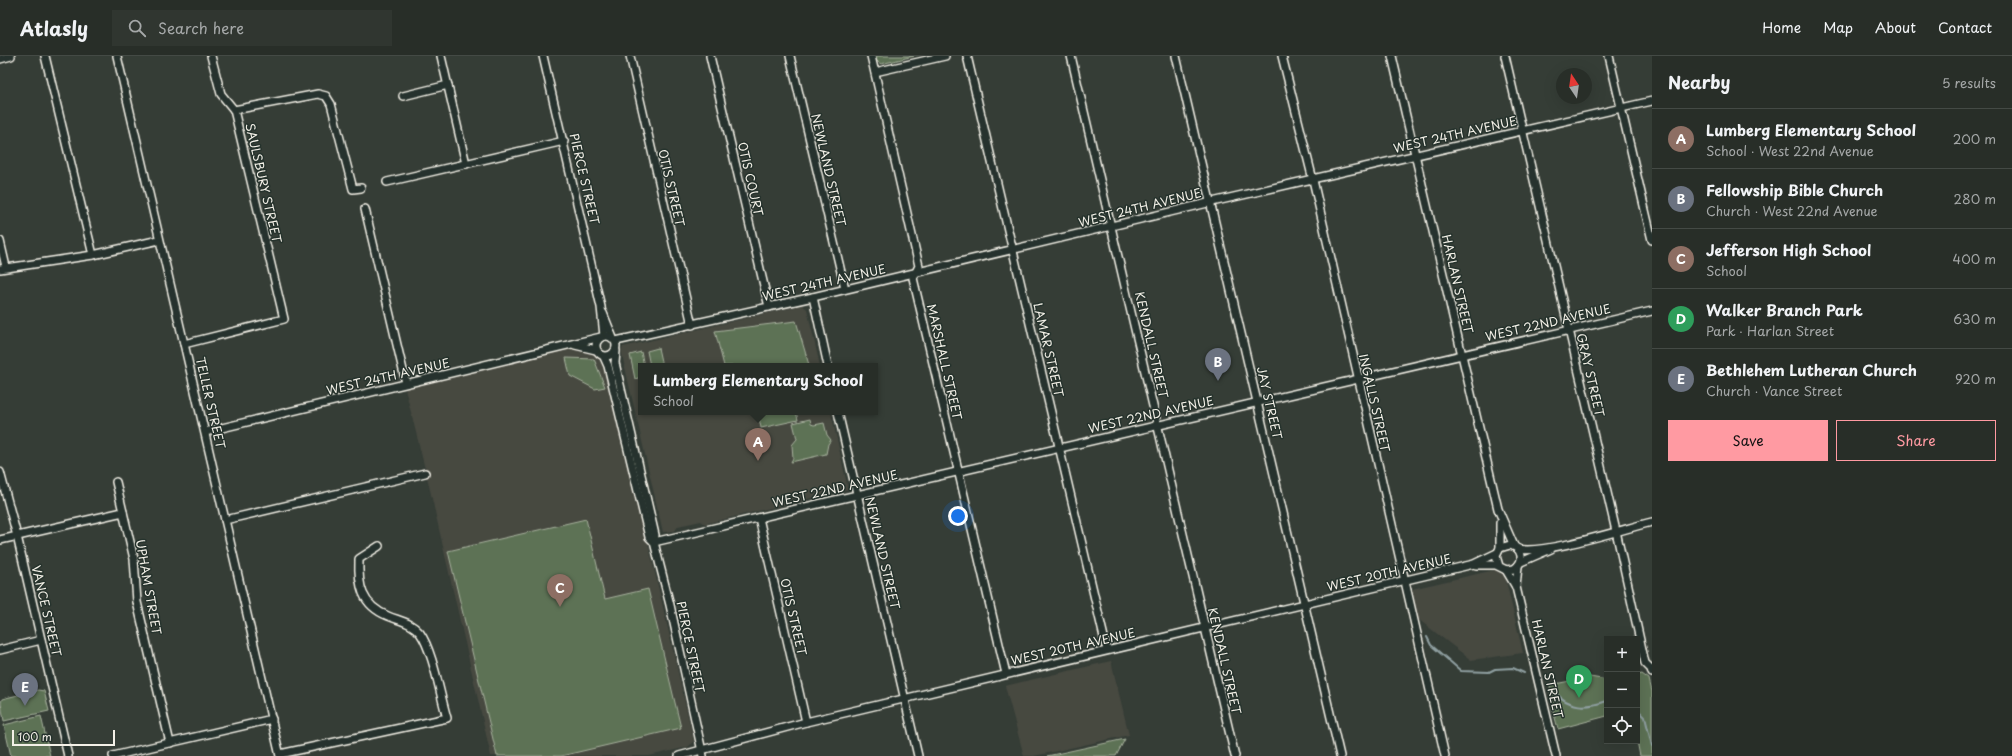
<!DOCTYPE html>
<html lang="en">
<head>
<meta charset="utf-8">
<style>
	:root { --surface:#282e28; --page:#303630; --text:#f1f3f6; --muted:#a5a8a8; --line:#444a45; --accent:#ff9aa2 }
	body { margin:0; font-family:"Playpen Sans",sans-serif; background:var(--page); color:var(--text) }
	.controls { position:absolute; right:12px; bottom:12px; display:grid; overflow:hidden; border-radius:0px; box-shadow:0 4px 16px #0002 }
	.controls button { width:36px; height:36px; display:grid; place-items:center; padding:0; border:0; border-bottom:1px solid var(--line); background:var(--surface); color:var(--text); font:20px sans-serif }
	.compass { position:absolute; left:1556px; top:12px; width:36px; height:36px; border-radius:50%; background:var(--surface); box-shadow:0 4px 16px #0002; rotate:347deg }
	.scale { position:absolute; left:12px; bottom:10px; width:103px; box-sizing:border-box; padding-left:4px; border:2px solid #f4f1e8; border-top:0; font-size:11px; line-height:14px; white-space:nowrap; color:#f4f1e8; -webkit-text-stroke:3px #26332d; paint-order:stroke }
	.you { position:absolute; left:958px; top:460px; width:14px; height:14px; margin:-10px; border:3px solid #fff; border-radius:50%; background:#1a73e8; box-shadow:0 0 0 6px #1a73e833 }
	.badge { display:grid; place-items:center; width:26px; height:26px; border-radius:50%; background:var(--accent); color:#fff; font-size:13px; font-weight:700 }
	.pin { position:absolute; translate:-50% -33px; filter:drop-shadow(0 1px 2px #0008) }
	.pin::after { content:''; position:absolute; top:21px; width:14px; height:12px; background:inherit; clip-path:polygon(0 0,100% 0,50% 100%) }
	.popup { position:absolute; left:638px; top:307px; width:240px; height:52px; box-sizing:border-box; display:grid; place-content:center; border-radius:0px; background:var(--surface); filter:drop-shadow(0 1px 3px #0005); font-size:13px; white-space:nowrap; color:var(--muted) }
	.popup b { font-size:15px; color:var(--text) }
	.popup::after { content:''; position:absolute; left:50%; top:100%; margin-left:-8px; border:8px solid transparent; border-top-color:var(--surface) }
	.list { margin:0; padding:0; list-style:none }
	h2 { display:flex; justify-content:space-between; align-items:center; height:52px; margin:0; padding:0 16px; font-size:17px }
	h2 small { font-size:13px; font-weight:400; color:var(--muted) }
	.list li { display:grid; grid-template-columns:26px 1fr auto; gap:12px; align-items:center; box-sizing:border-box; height:60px; padding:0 16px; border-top:1px solid var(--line) }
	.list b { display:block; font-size:15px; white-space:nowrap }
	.list p { margin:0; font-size:13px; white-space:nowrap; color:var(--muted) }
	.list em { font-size:13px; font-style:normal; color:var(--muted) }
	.actions { display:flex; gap:8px; padding:12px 16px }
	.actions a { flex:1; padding:9px 0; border:1px solid var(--accent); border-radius:0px; text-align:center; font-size:14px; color:var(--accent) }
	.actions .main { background:var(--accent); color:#111 }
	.icon { flex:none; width:22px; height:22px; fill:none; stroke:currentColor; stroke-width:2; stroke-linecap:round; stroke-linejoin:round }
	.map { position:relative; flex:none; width:1652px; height:700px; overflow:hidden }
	header { display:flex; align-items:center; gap:24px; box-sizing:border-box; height:56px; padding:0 20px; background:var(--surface); border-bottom:1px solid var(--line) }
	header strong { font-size:19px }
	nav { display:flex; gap:22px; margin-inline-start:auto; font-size:14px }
	.search { width:280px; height:36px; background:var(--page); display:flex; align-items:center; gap:10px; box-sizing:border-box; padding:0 14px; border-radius:0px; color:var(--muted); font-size:15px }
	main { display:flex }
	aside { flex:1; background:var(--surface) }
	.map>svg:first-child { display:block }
</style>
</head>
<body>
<header>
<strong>Atlasly</strong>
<div class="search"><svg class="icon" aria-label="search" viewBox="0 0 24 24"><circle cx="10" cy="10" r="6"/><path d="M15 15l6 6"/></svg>Search here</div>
<nav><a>Home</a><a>Map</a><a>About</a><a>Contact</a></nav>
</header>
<main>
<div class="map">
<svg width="1652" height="700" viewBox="0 0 1652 700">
	<rect width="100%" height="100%" fill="#353d36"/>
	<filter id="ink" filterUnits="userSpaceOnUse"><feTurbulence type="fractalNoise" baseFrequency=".025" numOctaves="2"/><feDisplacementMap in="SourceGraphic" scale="8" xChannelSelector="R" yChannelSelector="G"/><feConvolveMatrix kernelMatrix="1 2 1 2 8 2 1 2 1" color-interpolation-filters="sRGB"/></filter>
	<g filter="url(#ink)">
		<g fill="#474941">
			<polygon points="802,249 807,253 820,310 641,310 641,356 831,356 848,433 705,468 701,465 678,470 675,475 663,476 621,294 623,291"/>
			<polygon points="593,287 599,288 602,291 623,396 628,400 694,685 688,691 649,700 491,700 428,425 405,332"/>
			<polygon points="1503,512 1523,597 1471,604 1418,563 1412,533"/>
			<polygon points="1111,605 1129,679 1034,700 1024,700 1005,630"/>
		</g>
		<g fill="#5d7255" stroke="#a8b29e">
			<polygon points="875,0 914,0 881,8 875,4"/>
			<polygon points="796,265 809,309 724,310 715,275"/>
			<polygon points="658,292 662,310 650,310 647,295"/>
			<polygon points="641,296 644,310 641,310 641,321 635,323 630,299"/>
			<polygon points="566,302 594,303 605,331 595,333 570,320"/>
			<polygon points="758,356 796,356 798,364 761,372"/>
			<polygon points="810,363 811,368 814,369 824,367 827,379 831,384 828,388 826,398 791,406 793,402 792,389 797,383 793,367"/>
			<polygon points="586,463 605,543 648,533 681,672 561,700 497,700 448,495"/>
			<polygon points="1642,618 1649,623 1652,636 1652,700 1640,700 1637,685 1637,619"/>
			<polygon points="1590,621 1607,624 1607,660 1558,673 1553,654 1550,629"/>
			<polygon points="38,634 44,635 49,655 4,665 1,647 2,643"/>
			<polygon points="41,660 50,700 11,700 4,669"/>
			<polygon points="1125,683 1116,700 1047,700"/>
		</g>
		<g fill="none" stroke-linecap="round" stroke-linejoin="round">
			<g stroke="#90a0a2" stroke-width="2">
				<polyline points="1427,581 1431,589 1461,615 1489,616 1495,613 1513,612 1524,617"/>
				<path d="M 1554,635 C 1569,653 1587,652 1607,645"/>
				<polyline points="1637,653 1645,661 1652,690"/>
			</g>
			<defs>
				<g id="minor">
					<polyline points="45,0 93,199"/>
					<polyline points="117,0 280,700"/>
					<polyline points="441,0 466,108"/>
					<polyline points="543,0 601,251 604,280"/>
					<polyline points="630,0 692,269"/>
					<polyline points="710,0 769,251"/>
					<polyline points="790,0 845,233"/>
					<polyline points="871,0 919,210 913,222 1006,618"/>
					<polyline points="967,0 1107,594"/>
					<polyline points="1071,0 1235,700"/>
					<polyline points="1176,0 1340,700"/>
					<polyline points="1282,0 1313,124 1445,700"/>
					<polyline points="1392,0 1498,453 1514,490"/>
					<polyline points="1505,0 1616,475 1645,607 1651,613 1652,617"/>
					<polyline points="1609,0 1652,184"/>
					<polyline points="0,3 11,0"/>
					<polyline points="875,16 945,0"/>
					<polyline points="403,40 448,29"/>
					<polyline points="234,54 318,38 326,40 331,48 353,133 361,132"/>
					<polyline points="387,126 564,85"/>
					<polyline points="365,153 406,327"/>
					<polyline points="0,185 6,211"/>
					<polyline points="0,213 93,199 159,184"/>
					<polyline points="813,241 828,310"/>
					<polyline points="603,257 613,282"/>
					<circle cx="606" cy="290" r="10"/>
					<polyline points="616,285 813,241 1212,146 1652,45"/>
					<polyline points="184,288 284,263 234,54 221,38 211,0"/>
					<polyline points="575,289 596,294"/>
					<polyline points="616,295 615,307 655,479 654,486 670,549 703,700"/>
					<polyline points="604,301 608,310 649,481 654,486"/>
					<polyline points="838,356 918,700"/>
					<polyline points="205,376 601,281"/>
					<polyline points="0,416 17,480 68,700"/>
					<polyline points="116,426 134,503 137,546 170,687"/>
					<polyline points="759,462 806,666"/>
					<polyline points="225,464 425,417"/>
					<polyline points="0,484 123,456"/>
					<polyline points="654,486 1652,255"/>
					<polyline points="1500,492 1500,467"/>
					<path d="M 1518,493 C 1544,499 1623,473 1652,466"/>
					<polyline points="1521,506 1551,493"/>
					<path d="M 1476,509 L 1496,509 L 1506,514 L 1514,513 C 1525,506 1523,492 1510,489 L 1500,492 L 1496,500 L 1499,510"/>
					<polyline points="1506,514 1516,531 1556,700"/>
					<polyline points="1516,531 1518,510"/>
					<polyline points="0,594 41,584"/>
					<path d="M 280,698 L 447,662 C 440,639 433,595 420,577 C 411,566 400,565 388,560 C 361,549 358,529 359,503 L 379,490"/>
					<polyline points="113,700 272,663"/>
					<polyline points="679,700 806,666 1474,508 1497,497"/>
				</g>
			</defs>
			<use href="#minor" stroke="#f4f1e8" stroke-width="10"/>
			<use href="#minor" stroke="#26332d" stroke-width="7"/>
		</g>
	</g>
	<g text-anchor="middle" stroke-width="3" stroke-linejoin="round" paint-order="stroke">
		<g font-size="12" fill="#f4f1e8" stroke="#26332d">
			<text transform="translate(1455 79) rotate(-13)" y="4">WEST 24TH AVENUE</text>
			<text transform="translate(828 114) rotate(77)" y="4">NEWLAND STREET</text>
			<text transform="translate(584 123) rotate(77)" y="4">PIERCE STREET</text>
			<text transform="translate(750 123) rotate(77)" y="4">OTIS COURT</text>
			<text transform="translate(263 127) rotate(77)" y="4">SAULSBURY STREET</text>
			<text transform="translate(671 132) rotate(77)" y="4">OTIS STREET</text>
			<text transform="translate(1140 152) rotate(-14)" y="4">WEST 24TH AVENUE</text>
			<text transform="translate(824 227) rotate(-13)" y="4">WEST 24TH AVENUE</text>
			<text transform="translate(1457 228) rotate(77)" y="4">HARLAN STREET</text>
			<text transform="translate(1548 267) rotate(-13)" y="4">WEST 22ND AVENUE</text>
			<text transform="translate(1151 289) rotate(77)" y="4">KENDALL STREET</text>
			<text transform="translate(1048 294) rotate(77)" y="4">LAMAR STREET</text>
			<text transform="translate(944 306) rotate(77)" y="4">MARSHALL STREET</text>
			<text transform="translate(1590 319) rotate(77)" y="4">GRAY STREET</text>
			<text transform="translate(388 321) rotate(-13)" y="4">WEST 24TH AVENUE</text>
			<text transform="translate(210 347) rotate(77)" y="4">TELLER STREET</text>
			<text transform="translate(1269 347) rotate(77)" y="4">JAY STREET</text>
			<text transform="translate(1374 347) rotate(77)" y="4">INGALLS STREET</text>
			<text transform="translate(1151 359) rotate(-13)" y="4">WEST 22ND AVENUE</text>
			<text transform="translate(835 433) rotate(-13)" y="4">WEST 22ND AVENUE</text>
			<text transform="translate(882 497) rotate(77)" y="4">NEWLAND STREET</text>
			<text transform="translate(1389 517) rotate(-13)" y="4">WEST 20TH AVENUE</text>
			<text transform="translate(148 531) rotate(80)" y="4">UPHAM STREET</text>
			<text transform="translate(46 555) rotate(77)" y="4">VANCE STREET</text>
			<text transform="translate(793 561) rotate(77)" y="4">OTIS STREET</text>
			<text transform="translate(690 591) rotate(78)" y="4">PIERCE STREET</text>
			<text transform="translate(1073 591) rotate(-13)" y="4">WEST 20TH AVENUE</text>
			<text transform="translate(1224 605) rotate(77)" y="4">KENDALL STREET</text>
			<text transform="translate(1547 613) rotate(77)" y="4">HARLAN STREET</text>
		</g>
	</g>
</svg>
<div class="controls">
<button>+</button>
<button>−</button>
<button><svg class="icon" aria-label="locate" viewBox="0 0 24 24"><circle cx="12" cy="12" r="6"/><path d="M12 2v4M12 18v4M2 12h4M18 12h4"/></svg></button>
</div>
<svg class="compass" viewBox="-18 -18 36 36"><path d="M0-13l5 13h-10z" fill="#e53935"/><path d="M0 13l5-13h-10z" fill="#a5a8a8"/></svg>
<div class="scale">100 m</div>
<div class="you"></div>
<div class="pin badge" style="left:758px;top:405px;background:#8d6e63">A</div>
<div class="popup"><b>Lumberg Elementary School</b>School</div>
<div class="pin badge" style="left:1218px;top:325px;background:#6b7280">B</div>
<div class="pin badge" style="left:560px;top:551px;background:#8d6e63">C</div>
<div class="pin badge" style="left:1579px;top:642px;background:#2e9e5b">D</div>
<div class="pin badge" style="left:25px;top:650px;background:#6b7280">E</div>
</div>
<aside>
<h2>Nearby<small>5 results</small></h2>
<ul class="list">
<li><span class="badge" style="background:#8d6e63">A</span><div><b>Lumberg Elementary School</b><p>School · West 22nd Avenue</p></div><em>200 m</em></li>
<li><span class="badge" style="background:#6b7280">B</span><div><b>Fellowship Bible Church</b><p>Church · West 22nd Avenue</p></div><em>280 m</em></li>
<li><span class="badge" style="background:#8d6e63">C</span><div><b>Jefferson High School</b><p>School</p></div><em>400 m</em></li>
<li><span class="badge" style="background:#2e9e5b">D</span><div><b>Walker Branch Park</b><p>Park · Harlan Street</p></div><em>630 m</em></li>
<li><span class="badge" style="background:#6b7280">E</span><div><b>Bethlehem Lutheran Church</b><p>Church · Vance Street</p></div><em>920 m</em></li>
</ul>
<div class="actions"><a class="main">Save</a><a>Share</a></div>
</aside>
</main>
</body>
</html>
